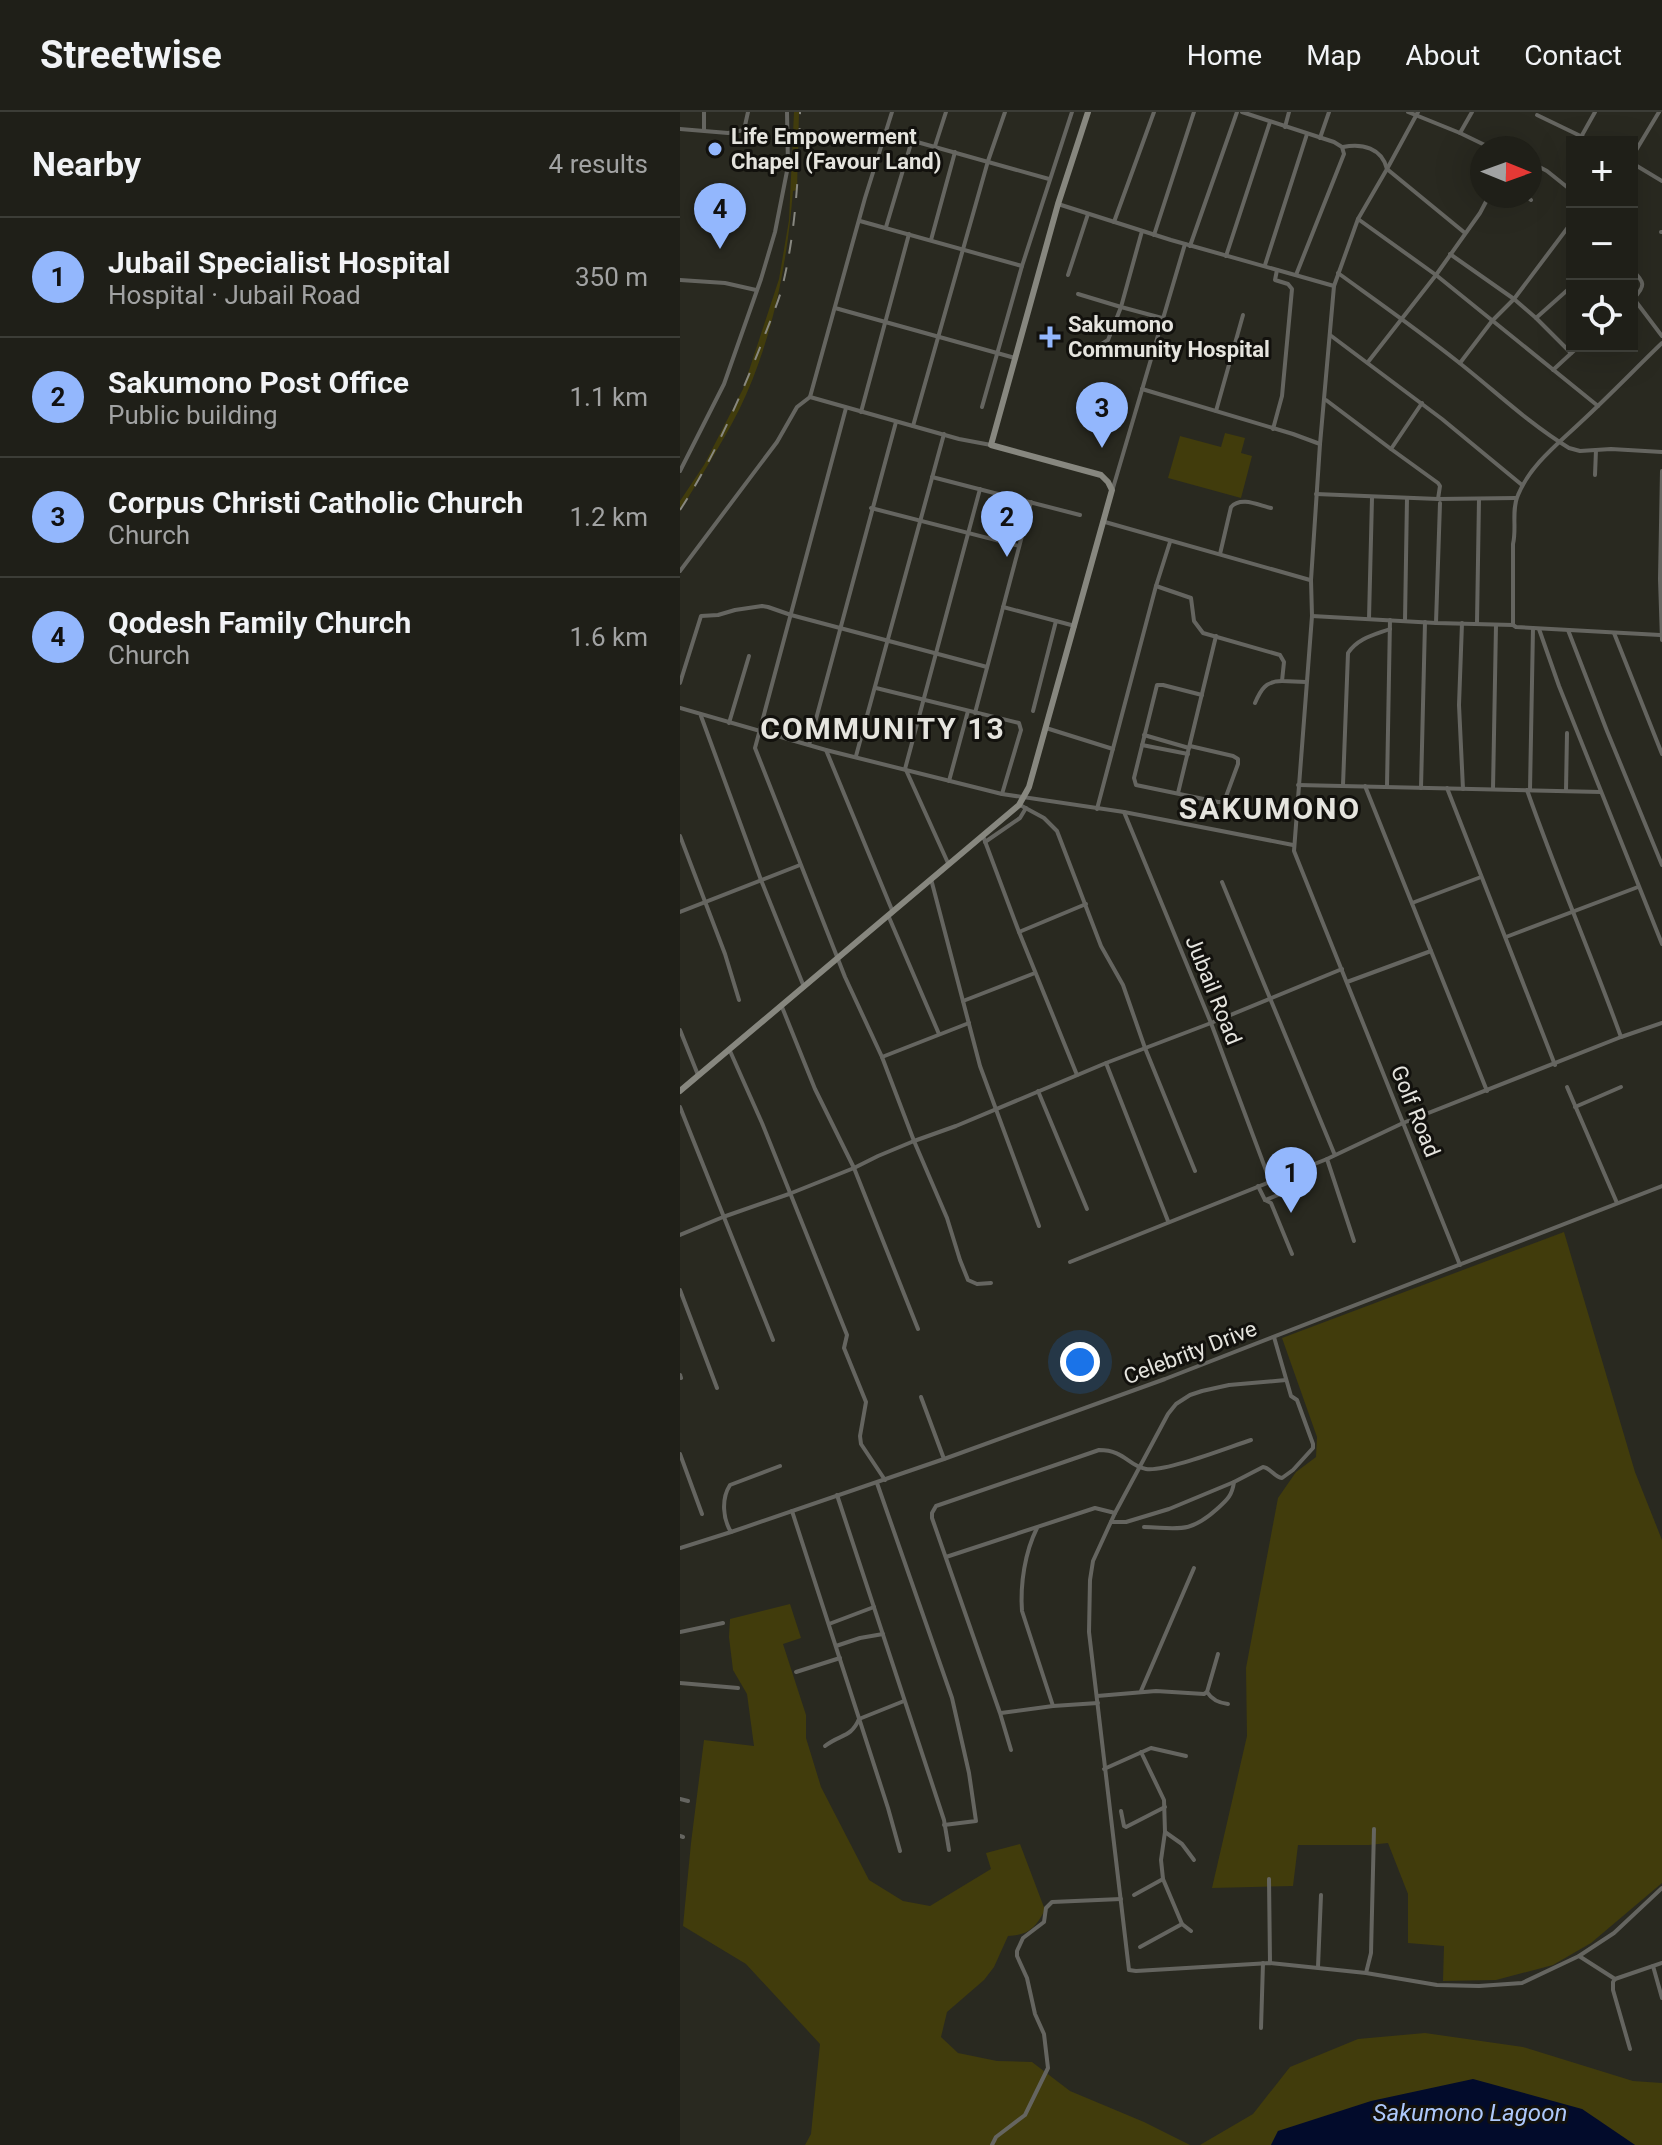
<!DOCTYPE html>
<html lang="en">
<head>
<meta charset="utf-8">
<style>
	:root { --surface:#1f1f18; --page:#272721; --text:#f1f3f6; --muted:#a1a2a2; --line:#3c3d37; --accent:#93b7fd }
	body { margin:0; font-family:Roboto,sans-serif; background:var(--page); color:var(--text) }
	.controls { position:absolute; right:24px; top:24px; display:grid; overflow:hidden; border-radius:0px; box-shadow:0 8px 32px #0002 }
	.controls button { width:72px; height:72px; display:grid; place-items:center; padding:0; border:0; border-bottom:2px solid var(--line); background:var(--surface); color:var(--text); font:40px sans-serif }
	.compass { position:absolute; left:790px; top:24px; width:72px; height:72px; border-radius:50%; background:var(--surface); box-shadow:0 8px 32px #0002; rotate:91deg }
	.you { position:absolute; left:400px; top:1250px; width:28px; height:28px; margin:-20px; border:6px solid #fff; border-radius:50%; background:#1a73e8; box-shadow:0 0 0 12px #1a73e833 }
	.badge { display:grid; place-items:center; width:52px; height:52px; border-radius:50%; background:var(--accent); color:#111; font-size:26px; font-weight:700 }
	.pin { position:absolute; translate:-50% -66px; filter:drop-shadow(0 2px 4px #0008) }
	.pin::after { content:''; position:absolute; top:42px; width:28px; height:24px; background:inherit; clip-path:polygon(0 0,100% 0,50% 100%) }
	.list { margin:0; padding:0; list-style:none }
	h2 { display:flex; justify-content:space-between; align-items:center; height:104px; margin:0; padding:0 32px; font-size:34px }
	h2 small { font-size:26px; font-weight:400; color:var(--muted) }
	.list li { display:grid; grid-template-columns:52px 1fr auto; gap:24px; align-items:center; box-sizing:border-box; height:120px; padding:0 32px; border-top:2px solid var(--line) }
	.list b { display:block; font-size:30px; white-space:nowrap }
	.list p { margin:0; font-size:26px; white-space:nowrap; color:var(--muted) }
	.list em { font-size:26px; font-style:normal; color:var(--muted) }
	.icon { flex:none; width:44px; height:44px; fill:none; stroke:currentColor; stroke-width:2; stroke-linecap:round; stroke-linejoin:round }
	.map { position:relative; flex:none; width:982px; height:2033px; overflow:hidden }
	header { display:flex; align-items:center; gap:48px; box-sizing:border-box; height:112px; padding:0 40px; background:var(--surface); border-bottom:2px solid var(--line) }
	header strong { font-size:38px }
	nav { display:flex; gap:44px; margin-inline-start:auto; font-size:28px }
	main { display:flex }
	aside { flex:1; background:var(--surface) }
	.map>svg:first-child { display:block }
</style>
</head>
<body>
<header>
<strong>Streetwise</strong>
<nav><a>Home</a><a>Map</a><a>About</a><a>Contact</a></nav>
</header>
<main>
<aside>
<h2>Nearby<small>4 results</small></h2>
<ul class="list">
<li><span class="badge">1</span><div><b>Jubail Specialist Hospital</b><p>Hospital · Jubail Road</p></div><em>350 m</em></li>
<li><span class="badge">2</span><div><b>Sakumono Post Office</b><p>Public building</p></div><em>1.1 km</em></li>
<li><span class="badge">3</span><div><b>Corpus Christi Catholic Church</b><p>Church</p></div><em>1.2 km</em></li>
<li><span class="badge">4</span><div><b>Qodesh Family Church</b><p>Church</p></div><em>1.6 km</em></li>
</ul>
</aside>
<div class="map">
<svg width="982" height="2033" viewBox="0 0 982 2033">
	<rect width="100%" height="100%" fill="#292920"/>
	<g fill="#413c0c">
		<path d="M 114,0 L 119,0 L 117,78 L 113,79 C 107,154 92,230 59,298 C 41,333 20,366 0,399 L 0,389 L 24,353 L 63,277 L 99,167 L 109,108 Z"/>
		<polygon points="545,321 565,326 561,341 572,344 561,386 488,366 500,324 541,335"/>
		<polygon points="884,1120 955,1360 982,1428 982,1771 911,1831 873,1853 816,1868 763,1869 764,1834 728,1831 728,1782 708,1731 689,1733 618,1733 613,1774 532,1776 567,1624 566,1556 598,1386 616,1360 636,1345 637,1325 602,1226"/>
		<path d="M 110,1492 L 121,1526 L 103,1532 L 126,1603 L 126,1626 L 141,1675 L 189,1768 L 223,1789 L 250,1794 L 311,1757 L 306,1741 L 340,1732 L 365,1798 C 355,1816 349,1823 328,1824 L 314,1855 L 304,1868 L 267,1900 L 261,1925 L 278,1941 L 317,1949 L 352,1950 L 390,1979 L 464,2010 L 510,2033 L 125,2033 L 131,2022 L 140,1932 L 66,1852 L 3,1814 L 11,1731 L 24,1628 L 74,1634 L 67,1582 L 53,1558 L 49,1525 L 50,1507 Z"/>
		<polygon points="745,1921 843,1935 953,1969 982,1971 982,2033 955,2033 902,1997 598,2019 591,2033 520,2033 573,2002 610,1955 678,1927"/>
	</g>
	<polygon fill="#020b2b" points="793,1967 902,1997 955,2033 591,2033 598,2019 691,1989"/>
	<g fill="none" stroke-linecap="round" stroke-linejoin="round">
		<g stroke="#656560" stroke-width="4">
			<polyline points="562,0 654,30 662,35 664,42 616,163"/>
			<polyline points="728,0 780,21 811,36"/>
			<polyline points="738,0 707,57 678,107 654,174 640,332 631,468 632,504 614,739 780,1153"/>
			<polyline points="857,3 913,30"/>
			<polyline points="605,15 609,0"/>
			<polyline points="0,17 48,21 64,18 68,0"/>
			<polyline points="24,18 24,0"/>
			<polyline points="205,21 369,67"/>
			<polyline points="780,21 792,0"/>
			<polyline points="901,25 915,0"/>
			<polyline points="640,26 649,0"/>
			<polyline points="255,34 266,0"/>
			<path d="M 663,35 C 682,31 702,36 707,57 L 785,121"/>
			<polyline points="952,45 979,0"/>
			<polyline points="850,50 867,59 892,79"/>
			<polyline points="952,51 982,69"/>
			<polyline points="846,84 851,88"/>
			<polyline points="378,92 491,128 654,174"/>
			<polyline points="678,107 756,163 918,294"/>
			<polyline points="180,109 342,154"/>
			<polyline points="434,110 474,0"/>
			<polyline points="206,115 232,28"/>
			<polyline points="462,119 441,195 482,206"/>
			<polyline points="981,120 982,120"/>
			<polyline points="474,123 514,0"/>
			<polyline points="251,128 275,40"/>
			<polyline points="510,134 557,0"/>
			<polyline points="770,142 834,187 856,206 892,174"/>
			<polyline points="546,144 590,10"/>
			<polyline points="585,153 627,22"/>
			<path d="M 952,158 C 965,170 966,174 953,187"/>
			<path d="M 658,161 C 698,190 738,218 777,249 C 814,278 848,311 889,336 L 900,339 L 931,337 L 982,340"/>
			<polyline points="388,163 408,102"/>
			<polyline points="0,168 45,171 76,178"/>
			<polyline points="398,182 441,195 428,228 412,238"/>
			<polyline points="954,187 982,224"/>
			<polyline points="155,196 335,246"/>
			<polyline points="856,206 891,241"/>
			<polyline points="650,223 762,307 842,373"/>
			<polyline points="688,250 756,163 800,101 809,84"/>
			<polyline points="780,251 812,209 834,187 892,110"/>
			<polyline points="873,258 899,234"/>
			<polyline points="462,277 613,322 640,332"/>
			<polyline points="130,285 185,86 212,0"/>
			<polyline points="130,285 279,327 311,333"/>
			<polyline points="646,288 711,337"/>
			<polyline points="742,291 711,337 758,371 760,374 758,387"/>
			<polyline points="302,295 342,154 392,0"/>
			<polyline points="166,296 75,636 165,865 202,945 234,1029 267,1106 280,1148 288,1168 297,1172 311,1171"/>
			<polyline points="536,299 563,203"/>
			<polyline points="181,300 229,122"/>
			<polyline points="233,314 308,49 325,0"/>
			<polyline points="593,317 602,284 612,177 608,172 595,168 597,158"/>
			<polyline points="0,359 44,272 81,167 95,120 108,54 107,0"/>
			<polyline points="982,359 980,467 982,528"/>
			<polyline points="915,363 916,338"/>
			<polyline points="252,365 400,403"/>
			<polyline points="433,376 505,132"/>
			<polyline points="636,382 758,387 836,386"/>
			<polyline points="191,396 339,434"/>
			<polyline points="425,410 630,468"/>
			<path d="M 540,442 L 551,395 C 561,384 578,393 591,396"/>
			<polyline points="0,459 97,330 117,295 130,285"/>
			<polyline points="476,474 511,486 514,509 523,521 600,543 604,550 602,569 626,570"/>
			<polyline points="323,495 395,514"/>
			<polyline points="632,504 756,511 833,513 836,515 980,523"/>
			<polyline points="689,507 692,386"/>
			<polyline points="725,509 727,386"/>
			<polyline points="756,511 760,391"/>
			<polyline points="782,511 779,593 783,677"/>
			<polyline points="797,511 799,387"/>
			<path d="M 833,513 L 833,432 C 837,416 831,399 838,383 C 850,353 879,331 902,309 C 929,284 955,257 982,231"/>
			<polyline points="859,517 879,574 982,832"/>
			<polyline points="888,518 927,619 982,753"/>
			<polyline points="934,521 982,642"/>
			<polyline points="0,571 21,504 38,503 55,498 82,494 88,495 111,503 307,555"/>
			<polyline points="196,576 339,611 341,618 322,682"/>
			<path d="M 575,591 C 581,577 586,569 602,569"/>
			<polyline points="0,596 146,638 322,682 444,700 613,733"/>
			<polyline points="353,599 376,509"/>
			<polyline points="295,601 351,390"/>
			<polyline points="21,604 81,768 124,875"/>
			<polyline points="49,611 69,544"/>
			<polyline points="366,616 433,637"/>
			<polyline points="464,623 509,636"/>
			<polyline points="129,633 216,310"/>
			<polyline points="462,633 508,642"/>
			<polyline points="510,634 553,644 558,647 558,652 544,690 538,690 456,673 454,666 477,573 483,573 522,583"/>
			<polyline points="146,638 212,798"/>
			<polyline points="176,644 264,322"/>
			<polyline points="225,657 300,377"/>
			<polyline points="226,658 268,751"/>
			<polyline points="269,669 288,599"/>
			<polyline points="618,673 921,680"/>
			<path d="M 663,673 L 668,541 C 678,526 694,523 710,517"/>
			<polyline points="685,674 807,979"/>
			<polyline points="707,674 710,508"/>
			<polyline points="741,676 745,510"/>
			<polyline points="767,676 875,953"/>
			<polyline points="813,677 816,513"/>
			<polyline points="850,678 853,516"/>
			<polyline points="886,679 887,621"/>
			<polyline points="498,681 536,524"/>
			<polyline points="340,693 364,706 377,719 421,834 443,873 465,936 515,1059"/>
			<polyline points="417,697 476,474 490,430"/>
			<polyline points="444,700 531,911 590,1069"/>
			<polyline points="0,724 45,842 59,888"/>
			<polyline points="303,724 339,820 397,963"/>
			<polyline points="305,730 340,706 346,696"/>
			<polyline points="251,767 300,954 359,1114"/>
			<polyline points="542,770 654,1041"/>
			<polyline points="732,791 801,765"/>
			<polyline points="0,800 120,753"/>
			<polyline points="208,803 259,922"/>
			<polyline points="339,820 406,792"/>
			<polyline points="826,825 958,775"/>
			<polyline points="667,870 751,839"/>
			<polyline points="283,889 355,861"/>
			<polyline points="102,895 135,977 174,1056 238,1217"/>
			<polyline points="0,918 18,963"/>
			<polyline points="941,925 982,911"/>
			<polyline points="50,939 82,1011 167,1223 164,1236 186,1290 180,1324 181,1332 205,1368"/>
			<polyline points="202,945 289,911"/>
			<polyline points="426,951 488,1109"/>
			<polyline points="887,975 937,1091"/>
			<polyline points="358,979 407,1097"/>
			<polyline points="0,995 93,1228"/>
			<polyline points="895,995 941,975"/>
			<polyline points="647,1047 674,1129"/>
			<polyline points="578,1074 585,1088 591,1091 612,1142"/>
			<polyline points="585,1088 621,1074"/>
			<polyline points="0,1123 43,1105 109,1082 174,1056 198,1044 234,1029 276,1014 426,951 531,911 662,857"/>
			<path d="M 390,1150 L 647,1047 L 723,1011 L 941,925 C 911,842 876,761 847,678"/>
			<polyline points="0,1178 37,1276"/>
			<polyline points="0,1263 1,1266"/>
			<polyline points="606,1268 549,1273 522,1279 510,1283 496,1292 488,1302 435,1401 413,1449 410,1468 409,1520 449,1858 456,1859 590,1851 686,1861 757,1873 799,1874 842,1871 899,1844 934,1821 982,1776"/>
			<polyline points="241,1285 264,1347"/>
			<polyline points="0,1342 22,1402"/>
			<path d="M 100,1354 L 50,1373 C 41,1387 43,1407 51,1420 L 264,1347 L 485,1267 L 982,1074"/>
			<polyline points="197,1371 272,1586 289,1661 296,1709 264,1713"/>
			<polyline points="157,1383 264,1708 269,1738"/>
			<polyline points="112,1399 208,1696 220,1739"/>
			<path d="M 431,1410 L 446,1410 L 489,1397 L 554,1370 L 583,1355 C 591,1356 594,1365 602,1366 L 613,1358 L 633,1336 L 633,1332 L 617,1288 L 611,1284 L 594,1225"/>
			<path d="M 464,1415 C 499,1416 509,1422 537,1397 C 547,1388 552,1384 554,1370"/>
			<path d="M 357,1416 C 345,1440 340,1472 342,1499 L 373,1594"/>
			<polyline points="0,1436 51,1420"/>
			<polyline points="266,1445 415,1396 435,1401"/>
			<polyline points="149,1512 194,1495"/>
			<polyline points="0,1520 43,1511"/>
			<polyline points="156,1534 180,1526 203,1522"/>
			<polyline points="116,1560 160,1546"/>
			<polyline points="0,1571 58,1576"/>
			<polyline points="461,1579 514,1456"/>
			<path d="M 527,1580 C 532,1588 539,1591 548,1592"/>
			<polyline points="417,1584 476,1579 524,1582 527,1580 538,1542"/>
			<polyline points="321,1601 373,1594 418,1591"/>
			<path d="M 145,1634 C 160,1622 171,1626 179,1607 L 224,1589"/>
			<path d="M 331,1638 L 320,1601 L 252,1406 L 252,1401 L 256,1394 L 419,1338 C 445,1338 448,1354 466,1357 C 486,1360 549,1335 571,1328"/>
			<polyline points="461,1640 484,1688 485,1720 481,1748 483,1767 502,1812 511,1819"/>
			<polyline points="424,1657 471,1636 506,1644"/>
			<polyline points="0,1687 8,1689"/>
			<polyline points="441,1699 444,1714 446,1715 485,1695"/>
			<polyline points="485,1720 502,1732 514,1748"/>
			<polyline points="0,1724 3,1725"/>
			<polyline points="589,1767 590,1851"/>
			<polyline points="454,1783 483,1767"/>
			<polyline points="460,1835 502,1812"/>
			<polyline points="899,1844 935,1867 982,1851"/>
			<polyline points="973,1854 982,1886"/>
			<polyline points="638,1855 641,1783"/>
			<polyline points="686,1861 691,1841 694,1717"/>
			<polyline points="935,1867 933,1870 933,1878 950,1937"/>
			<polyline points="581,1916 583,1851"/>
			<polyline points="312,2033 316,2025 345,2003 368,1956 364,1922 355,1902 347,1866 337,1844 337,1839 343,1826 364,1810 366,1796 372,1790 441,1787"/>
		</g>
		<polyline stroke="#87877f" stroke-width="6" points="0,979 339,693 349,675 432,378 428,370 421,363 311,333 378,92 408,0"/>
		<path stroke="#888880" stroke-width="2" stroke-dasharray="14 14" stroke-linecap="butt" d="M 0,398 C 34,346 60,286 83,228 C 89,211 97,194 102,176 C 116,119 119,59 120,0"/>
	</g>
	<g fill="#93b7fd" stroke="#12110d" stroke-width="3">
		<circle cx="35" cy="37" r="8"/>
		<path d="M366 213h8v8h8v8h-8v8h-8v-8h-8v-8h8z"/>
	</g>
	<g text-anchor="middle" stroke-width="6" stroke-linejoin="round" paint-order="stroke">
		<g font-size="22" font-weight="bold" fill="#e5e4de" stroke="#12110d" text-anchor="start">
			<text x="51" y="32">Life Empowerment<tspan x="51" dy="25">Chapel (Favour Land)</tspan></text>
			<text x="388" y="220">Sakumono<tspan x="388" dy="25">Community Hospital</tspan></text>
		</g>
		<g font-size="22" fill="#e5e4de" stroke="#12110d">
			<text transform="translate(534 878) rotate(68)" y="8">Jubail Road</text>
			<text transform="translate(736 999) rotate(68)" y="8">Golf Road</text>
			<text transform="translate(510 1240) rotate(-21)" y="8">Celebrity Drive</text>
		</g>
		<g font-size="24" font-style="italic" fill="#adc8fb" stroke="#12110d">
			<text x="790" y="2009">Sakumono Lagoon</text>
		</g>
		<g font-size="30" font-weight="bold" letter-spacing="2" fill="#e5e4de" stroke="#12110d">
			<text x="203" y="627">COMMUNITY 13</text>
			<text x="590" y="707">SAKUMONO</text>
		</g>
	</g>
</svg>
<div class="controls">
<button>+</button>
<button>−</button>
<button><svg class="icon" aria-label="locate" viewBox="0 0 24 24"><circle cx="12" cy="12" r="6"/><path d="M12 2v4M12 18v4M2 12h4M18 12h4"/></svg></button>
</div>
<svg class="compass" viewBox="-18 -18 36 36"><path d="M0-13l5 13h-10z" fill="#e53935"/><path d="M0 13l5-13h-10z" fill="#a1a2a2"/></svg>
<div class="you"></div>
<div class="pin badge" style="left:611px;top:1101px">1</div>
<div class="pin badge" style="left:327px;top:445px">2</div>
<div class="pin badge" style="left:422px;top:336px">3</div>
<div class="pin badge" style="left:40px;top:137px">4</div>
</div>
</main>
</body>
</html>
